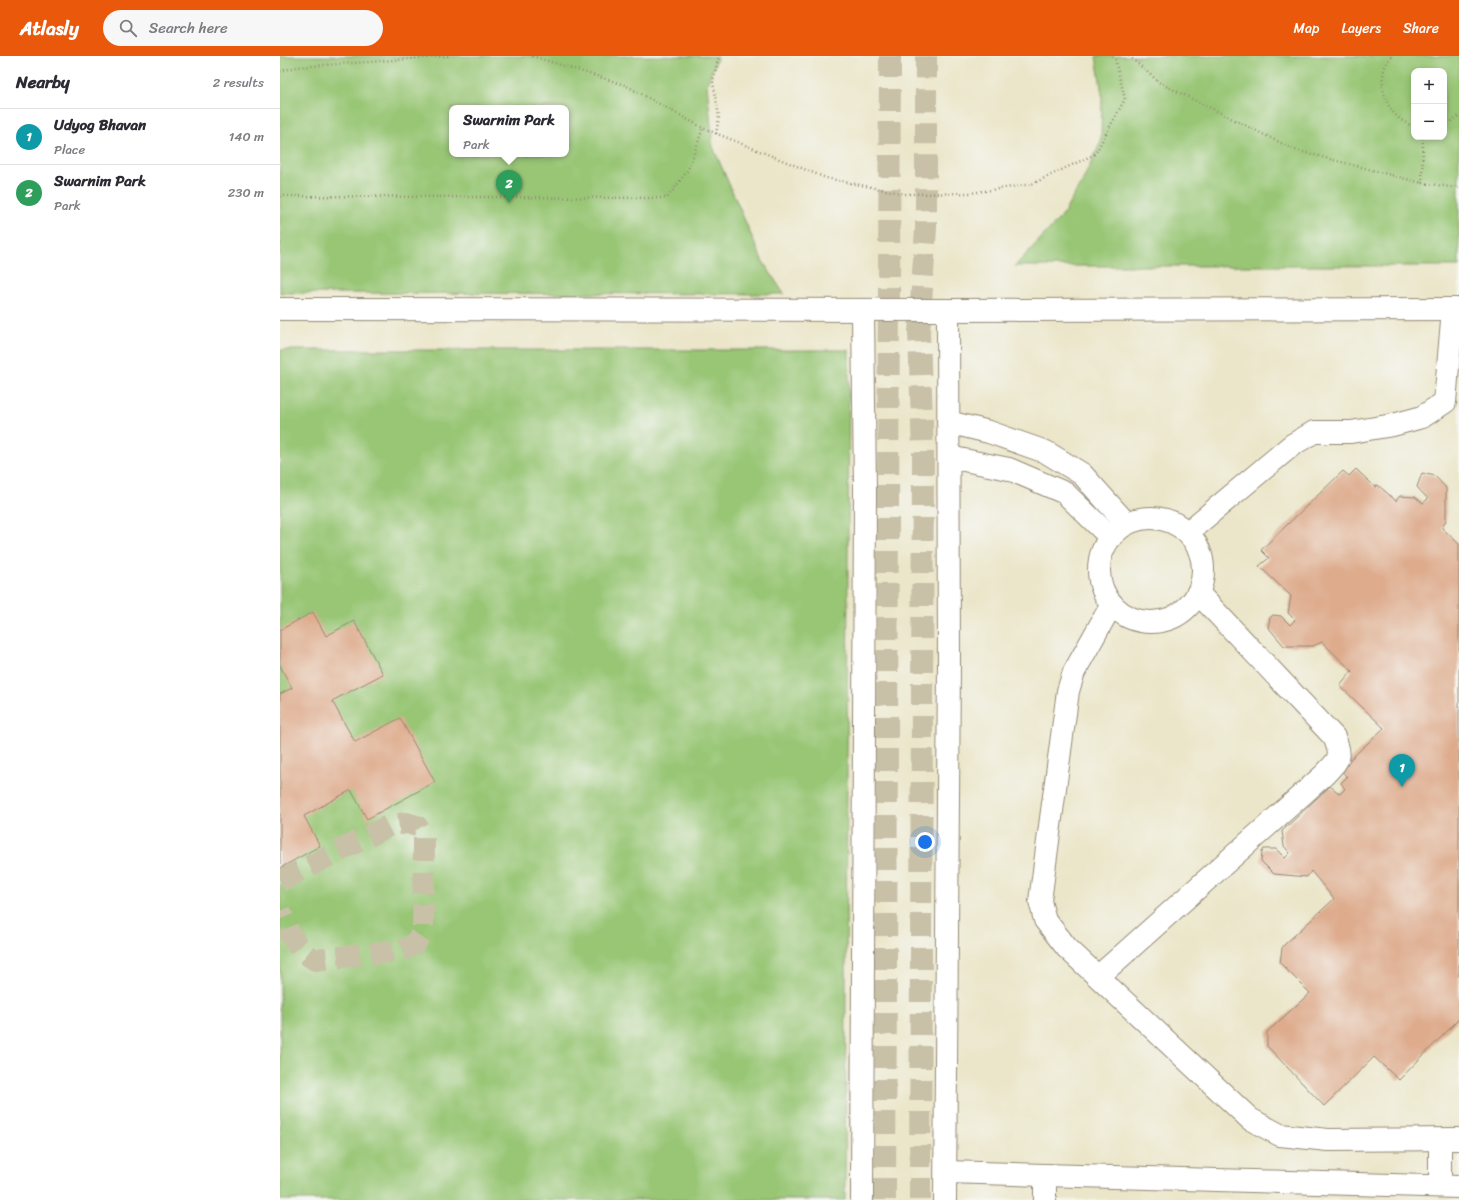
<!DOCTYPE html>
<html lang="en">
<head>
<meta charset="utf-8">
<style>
	:root { --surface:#fff; --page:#f7f7f7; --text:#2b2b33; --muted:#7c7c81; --line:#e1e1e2; --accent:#ea580c }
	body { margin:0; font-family:Sriracha,sans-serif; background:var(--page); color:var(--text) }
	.controls { position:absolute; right:12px; top:12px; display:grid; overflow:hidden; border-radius:8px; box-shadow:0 2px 6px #0003 }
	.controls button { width:36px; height:36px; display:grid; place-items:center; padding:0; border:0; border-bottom:1px solid var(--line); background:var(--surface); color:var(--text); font:20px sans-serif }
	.you { position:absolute; left:645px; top:786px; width:14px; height:14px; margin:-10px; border:3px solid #fff; border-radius:50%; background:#1a73e8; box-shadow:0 0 0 6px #1a73e833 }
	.badge { display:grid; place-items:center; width:26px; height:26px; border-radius:50%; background:var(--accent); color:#fff; font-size:13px; font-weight:700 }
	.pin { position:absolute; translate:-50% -33px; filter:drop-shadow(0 1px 2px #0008) }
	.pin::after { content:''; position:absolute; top:21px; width:14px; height:12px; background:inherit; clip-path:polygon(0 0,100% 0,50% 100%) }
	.popup { position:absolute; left:169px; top:49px; width:120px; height:52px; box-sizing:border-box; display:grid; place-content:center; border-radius:8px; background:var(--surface); filter:drop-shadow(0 1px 3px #0005); font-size:13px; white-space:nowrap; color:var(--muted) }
	.popup b { font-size:15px; color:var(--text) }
	.popup::after { content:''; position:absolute; left:50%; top:100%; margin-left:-8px; border:8px solid transparent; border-top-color:var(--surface) }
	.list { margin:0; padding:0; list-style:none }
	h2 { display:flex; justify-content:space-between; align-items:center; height:52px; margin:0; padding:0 16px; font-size:17px }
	h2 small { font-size:13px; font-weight:400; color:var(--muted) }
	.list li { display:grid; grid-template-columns:26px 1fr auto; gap:12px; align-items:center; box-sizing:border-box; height:56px; padding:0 16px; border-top:1px solid var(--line) }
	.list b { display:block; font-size:15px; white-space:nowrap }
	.list p { margin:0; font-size:13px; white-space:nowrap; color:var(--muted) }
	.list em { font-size:13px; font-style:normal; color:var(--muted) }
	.icon { flex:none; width:22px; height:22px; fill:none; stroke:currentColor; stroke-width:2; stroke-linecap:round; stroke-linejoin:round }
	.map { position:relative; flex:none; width:1179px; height:1144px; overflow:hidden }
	header { display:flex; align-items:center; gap:24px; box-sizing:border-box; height:56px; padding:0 20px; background:var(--accent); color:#fff }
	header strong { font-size:19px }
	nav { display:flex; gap:22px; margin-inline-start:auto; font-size:14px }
	.search { width:280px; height:36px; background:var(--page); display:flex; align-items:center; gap:10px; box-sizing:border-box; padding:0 14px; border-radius:22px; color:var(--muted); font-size:15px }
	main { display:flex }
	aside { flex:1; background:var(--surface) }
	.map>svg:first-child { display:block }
</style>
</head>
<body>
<header>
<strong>Atlasly</strong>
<div class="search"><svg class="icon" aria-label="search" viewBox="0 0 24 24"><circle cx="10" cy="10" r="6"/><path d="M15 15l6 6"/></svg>Search here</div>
<nav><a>Map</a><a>Layers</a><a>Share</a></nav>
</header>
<main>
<aside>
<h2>Nearby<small>2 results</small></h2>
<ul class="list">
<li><span class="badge" style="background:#0f9aa8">1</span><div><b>Udyog Bhavan</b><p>Place</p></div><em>140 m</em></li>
<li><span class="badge" style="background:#2e9e5b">2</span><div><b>Swarnim Park</b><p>Park</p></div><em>230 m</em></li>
</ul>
</aside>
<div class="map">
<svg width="1179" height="1144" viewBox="0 0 1179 1144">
	<rect width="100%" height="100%" fill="#f6f6f2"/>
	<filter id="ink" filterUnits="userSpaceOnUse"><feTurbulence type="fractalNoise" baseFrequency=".025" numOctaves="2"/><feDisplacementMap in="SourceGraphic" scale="8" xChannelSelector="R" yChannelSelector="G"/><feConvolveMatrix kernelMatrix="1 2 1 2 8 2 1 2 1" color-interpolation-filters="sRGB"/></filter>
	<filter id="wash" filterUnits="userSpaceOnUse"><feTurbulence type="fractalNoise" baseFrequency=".012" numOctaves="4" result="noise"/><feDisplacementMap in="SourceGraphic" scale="16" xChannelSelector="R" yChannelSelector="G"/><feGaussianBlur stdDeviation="0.9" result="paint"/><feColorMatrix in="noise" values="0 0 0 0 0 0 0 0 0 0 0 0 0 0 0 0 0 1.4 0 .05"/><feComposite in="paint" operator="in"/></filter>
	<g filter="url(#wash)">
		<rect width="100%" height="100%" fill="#ebe6c9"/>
		<g fill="#98c675" stroke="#6a784a" fill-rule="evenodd">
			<path d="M 0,0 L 438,0 L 427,28 L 433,91 L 482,204 L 504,238 L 0,237 ZM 172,52 L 286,52 L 286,98 L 172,98 Z"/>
			<path d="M 816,0 L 1179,0 L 1179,210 L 735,210 L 782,160 L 803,124 L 821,85 L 822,38 ZM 1134,15 L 1164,15 L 1164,81 L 1134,81 Z"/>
			<polygon points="0,294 569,294 565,1144 0,1144"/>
		</g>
		<g id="blocks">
			<g fill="#deac8d">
				<polygon points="1076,413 1095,431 1098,429 1116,445 1120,440 1135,441 1143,447 1148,443 1137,431 1142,417 1155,420 1166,432 1166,464 1162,472 1179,488 1179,965 1178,964 1119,1024 1094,1001 1044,1050 987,990 987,976 1030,937 1000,907 1002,892 1005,888 1054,843 1031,815 1027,821 994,818 981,805 982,796 984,793 996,793 1005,802 1010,797 1004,790 1002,775 1050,730 1060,738 1065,733 1061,727 1067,721 1060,713 1104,672 1060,630 1072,615 1042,586 1033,590 1004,590 988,571 990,562 993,559 1001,560 1010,569 1015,564 1008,557 1011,540 979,510 989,502 981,494 1063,415 1069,420"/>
				<polygon points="33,556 46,580 74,565 103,618 52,645 75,686 120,662 155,726 87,763 71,734 24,760 40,790 0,812 0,638 12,632 0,610 0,574"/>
			</g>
		</g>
	</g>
	<g filter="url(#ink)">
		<use href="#blocks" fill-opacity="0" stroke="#938874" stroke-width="1"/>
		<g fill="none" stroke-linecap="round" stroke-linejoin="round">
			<path stroke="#c8c0a7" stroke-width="22" stroke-dasharray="22 11" stroke-linecap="butt" d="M 0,825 L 110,769 L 127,767 L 137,770 L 144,782 L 143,876 L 135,887 L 124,894 L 35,904 C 14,892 9,876 0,855"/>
			<g stroke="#c8c0a7" stroke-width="22" stroke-dasharray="22 11" stroke-linecap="butt">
				<polyline points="605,1144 610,0"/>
				<polyline points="640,1144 643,398 639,277 646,172 646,0"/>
			</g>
			<defs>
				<g id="minor">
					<polyline points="0,253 668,254 1179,253"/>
					<polyline points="668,366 709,376 766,396 802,418 846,467"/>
					<polyline points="669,401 729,413 785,437 830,481"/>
					<circle cx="871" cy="514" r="52"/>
					<polyline points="908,476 1012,389 1034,376 1071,376 1113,369 1142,361 1165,346 1173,253"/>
					<polyline points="832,548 794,616 788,635 760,845 765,864 787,892 970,1063 1000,1079 1048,1084 1179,1083"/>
					<path d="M 819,920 L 1044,719 C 1059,703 1063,702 1054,681 L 918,537"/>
					<polyline points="666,1116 765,1119 765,1144"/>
					<polyline points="765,1119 1179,1131"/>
					<polyline points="1160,1130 1160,1084"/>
					<polyline points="582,1144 585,436 583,254"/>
					<polyline points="665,1144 669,608 668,254"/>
				</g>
			</defs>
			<use href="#minor" stroke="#938874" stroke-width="24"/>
			<g stroke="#938874" stroke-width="2.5" stroke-dasharray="1 3" stroke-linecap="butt">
				<polyline points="252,0 345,29 423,72 546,122 625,138 691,137 752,128 815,98 845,43 835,3 832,0"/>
				<polyline points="849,0 880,27 1015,94 1142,127 1179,132"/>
				<path d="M 1111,0 C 1109,4 1106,7 1105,11 C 1097,34 1110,64 1134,70"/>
				<polyline points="0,15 17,11 171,0"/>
				<polyline points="1164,69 1170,66 1179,60"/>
				<polyline points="436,78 439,61 433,25 439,0"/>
				<polyline points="1142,127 1143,81"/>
				<polyline points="0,140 387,142 408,114 423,72"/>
			</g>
			<use href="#minor" stroke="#fff" stroke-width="22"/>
		</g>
	</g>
</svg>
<div class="controls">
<button>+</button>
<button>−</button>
</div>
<div class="you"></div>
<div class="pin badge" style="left:1122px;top:731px;background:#0f9aa8">1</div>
<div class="pin badge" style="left:229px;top:147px;background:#2e9e5b">2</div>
<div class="popup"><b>Swarnim Park</b>Park</div>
</div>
</main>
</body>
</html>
